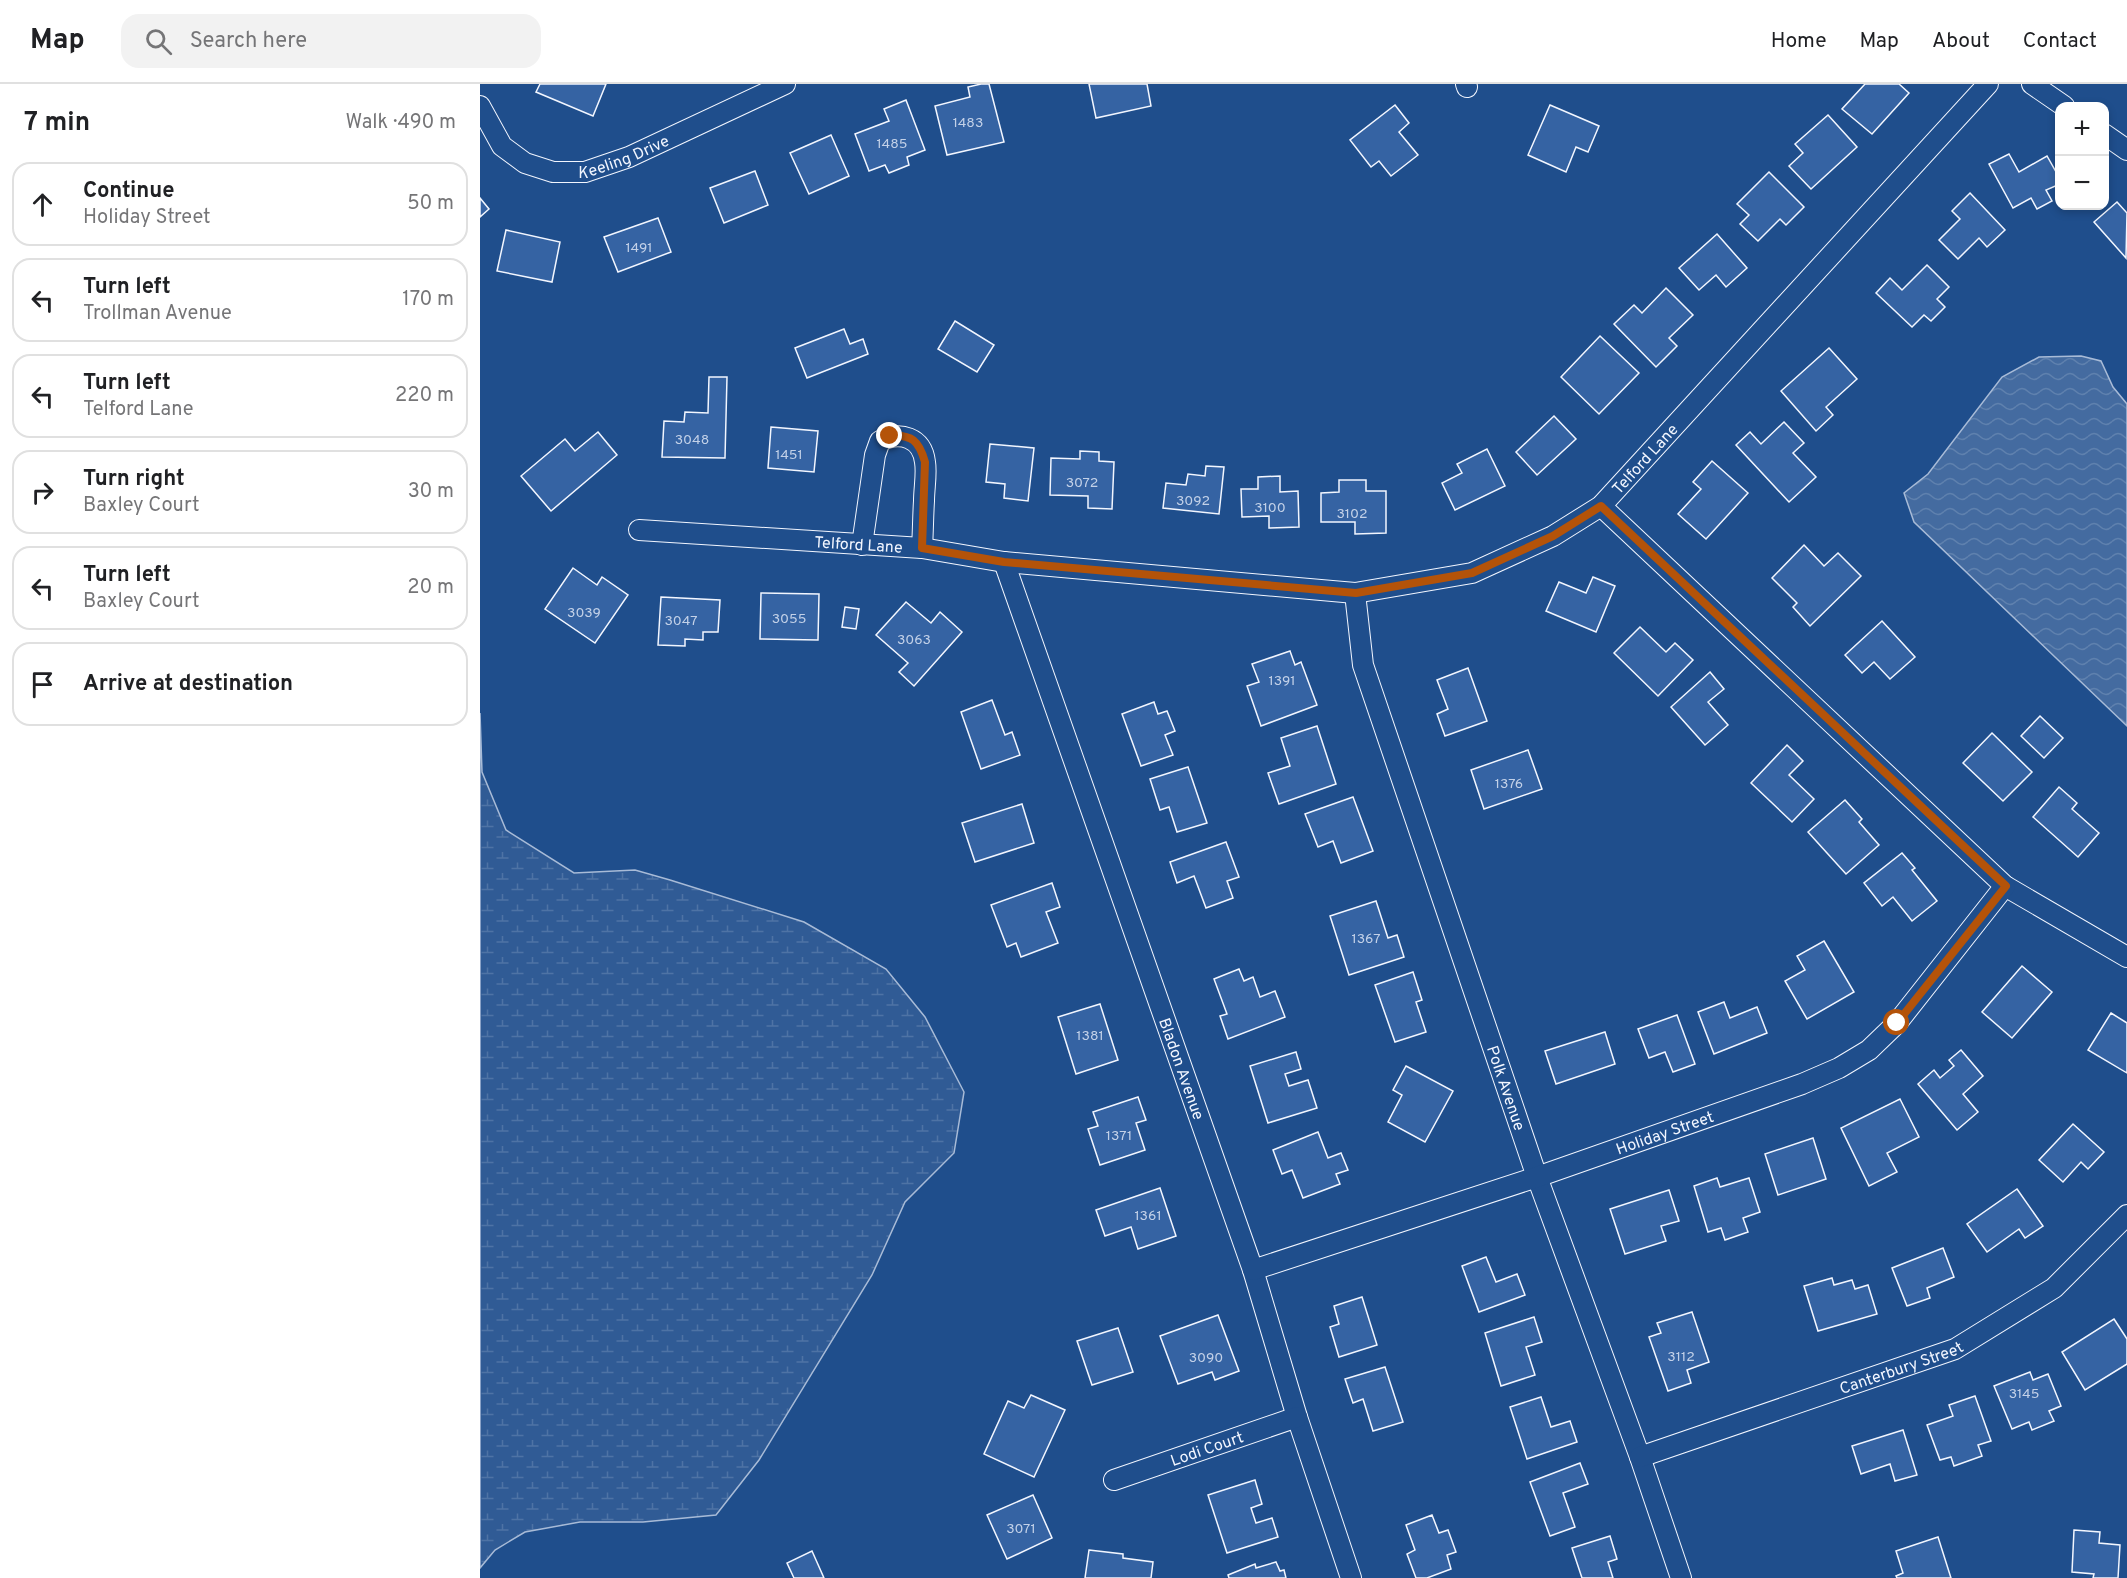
<!DOCTYPE html>
<html lang="en">
<head>
<meta charset="utf-8">
<style>
	:root { --surface:#fff; --page:#f2f2f2; --text:#202124; --muted:#757577; --line:#e0e0e0 }
	body { margin:0; font-family:Overpass,sans-serif; background:var(--page); color:var(--text) }
	.controls { position:absolute; right:18px; top:18px; display:grid; overflow:hidden; border-radius:12px; box-shadow:0 3px 9px #0003 }
	.controls button { width:54px; height:54px; display:grid; place-items:center; padding:0; border:0; border-bottom:2px solid var(--line); background:var(--surface); color:var(--text); font:30px sans-serif }
	.stop { position:absolute; width:18px; height:18px; margin:-14px; border:4px solid #b45309; border-radius:50%; background:#fff }
	.stop.end { background:#b45309; border-color:#fff; box-shadow:0 2px 6px #0008 }
	.list { margin:0; padding:0; list-style:none }
	h2 { display:flex; justify-content:space-between; align-items:center; height:78px; margin:0; padding:0 24px; font-size:26px }
	h2 small { font-size:20px; font-weight:400; color:var(--muted) }
	.list li { display:grid; grid-template-columns:39px 1fr auto; gap:18px; align-items:center; box-sizing:border-box; height:84px; margin:0 12px 12px; padding:0 12px; border:2px solid var(--line); border-radius:18px }
	.list b { display:block; font-size:22px; white-space:nowrap }
	.list p { margin:0; font-size:20px; white-space:nowrap; color:var(--muted) }
	.list em { font-size:20px; font-style:normal; color:var(--muted) }
	.icon { flex:none; width:33px; height:33px; fill:none; stroke:currentColor; stroke-width:2; stroke-linecap:round; stroke-linejoin:round }
	.map { position:relative; flex:none; width:1647px; height:1494px; overflow:hidden }
	header { display:flex; align-items:center; gap:36px; box-sizing:border-box; height:84px; padding:0 30px; background:var(--surface); border-bottom:2px solid var(--line) }
	header strong { font-size:28px }
	nav { display:flex; gap:33px; margin-inline-start:auto; font-size:21px }
	.search { width:420px; height:54px; background:var(--page); display:flex; align-items:center; gap:15px; box-sizing:border-box; padding:0 21px; border-radius:18px; color:var(--muted); font-size:22px }
	main { display:flex }
	aside { flex:1; background:var(--surface) }
	.map>svg:first-child { display:block }
</style>
</head>
<body>
<header>
<strong>Map</strong>
<div class="search"><svg class="icon" aria-label="search" viewBox="0 0 24 24"><circle cx="10" cy="10" r="6"/><path d="M15 15l6 6"/></svg>Search here</div>
<nav><a>Home</a><a>Map</a><a>About</a><a>Contact</a></nav>
</header>
<main>
<aside>
<h2>7 min<small>Walk · 490 m</small></h2>
<ul class="list">
<li><svg class="icon" aria-label="ahead" viewBox="0 0 24 24"><path d="M12 20V5M6 11l6-6 6 6"/></svg><div><b>Continue</b><p>Holiday Street</p></div><em>50 m</em></li>
<li><svg class="icon" aria-label="left" viewBox="0 0 24 24"><path d="M17 20v-9H6M10 6l-5 5 5 5"/></svg><div><b>Turn left</b><p>Trollman Avenue</p></div><em>170 m</em></li>
<li><svg class="icon" aria-label="left" viewBox="0 0 24 24"><path d="M17 20v-9H6M10 6l-5 5 5 5"/></svg><div><b>Turn left</b><p>Telford Lane</p></div><em>220 m</em></li>
<li><svg class="icon" aria-label="right" viewBox="0 0 24 24"><path d="M7 20v-9h11M14 6l5 5-5 5"/></svg><div><b>Turn right</b><p>Baxley Court</p></div><em>30 m</em></li>
<li><svg class="icon" aria-label="left" viewBox="0 0 24 24"><path d="M17 20v-9H6M10 6l-5 5 5 5"/></svg><div><b>Turn left</b><p>Baxley Court</p></div><em>20 m</em></li>
<li><svg class="icon" aria-label="arrive" viewBox="0 0 24 24"><path d="M6 21V4h12l-3 4 3 4H6"/></svg><div><b>Arrive at destination</b></div></li>
</ul>
</aside>
<div class="map">
<svg width="1647" height="1494" viewBox="0 0 1647 1494">
	<defs>
		<pattern id="wetland-marsh" width="20" height="14" patternUnits="userSpaceOnUse" patternTransform="scale(1.5)"><rect width="20" height="14" fill="#305b95"/><path d="M1 5h8M5 5V1M11 12h8M15 12V8" fill="none" stroke="#4e73a5"/></pattern>
		<pattern id="water-waves" width="16" height="10" patternUnits="userSpaceOnUse" patternTransform="scale(1.5)"><rect width="16" height="10" fill="#446ba0"/><path d="M0 5q4-4 8 0t8 0" fill="none" stroke="#5f81ae"/></pattern>
	</defs>
	<rect width="100%" height="100%" fill="#1f4e8c"/>
	<polygon fill="url(#wetland-marsh)" stroke="#a8bbd7" stroke-width="1.5" points="0,629 2,688 26,746 94,789 155,786 190,796 324,838 406,885 445,933 484,1008 474,1069 425,1118 392,1191 279,1376 236,1431 163,1438 100,1438 45,1448 15,1466 0,1484"/>
	<polygon fill="url(#water-waves)" stroke="#a8bbd7" stroke-width="1.5" points="1601,272 1621,277 1633,303 1647,320 1647,642 1434,438 1424,409 1448,390 1522,293 1559,273"/>
	<g fill="#3563a3" stroke="#f2f6ff" stroke-width="1.5">
		<polygon points="60,0 126,0 113,32 56,8"/>
		<polygon points="501,0 509,0 524,58 467,71 455,22 490,13 488,3"/>
		<polygon points="609,0 667,0 671,22 616,34"/>
		<polygon points="1385,0 1419,0 1429,9 1392,50 1362,25"/>
		<polygon points="426,16 445,66 427,73 429,81 409,89 405,81 389,87 375,50 409,37 404,25"/>
		<polygon points="915,21 929,39 919,48 938,71 911,92 899,77 891,83 870,56"/>
		<polygon points="1070,21 1119,42 1108,68 1096,63 1086,88 1048,71"/>
		<polygon points="1348,31 1377,63 1331,105 1309,82 1323,69 1315,60"/>
		<polygon points="351,51 369,92 329,110 310,69"/>
		<polygon points="1529,70 1539,88 1567,72 1580,95 1580,100 1566,106 1572,117 1557,125 1551,114 1533,124 1509,80"/>
		<polygon points="275,87 288,121 244,139 230,104"/>
		<polygon points="1289,88 1324,123 1306,141 1300,135 1278,157 1260,140 1269,131 1257,120"/>
		<polygon points="1490,109 1525,146 1507,163 1499,154 1478,175 1459,156 1480,135 1472,127"/>
		<polygon points="0,114 9,125 0,133"/>
		<polygon points="1637,118 1647,129 1646,174 1614,138"/>
		<polygon points="178,134 191,168 138,188 124,153"/>
		<polygon points="26,146 80,158 72,198 17,187"/>
		<polygon points="1237,150 1267,184 1246,203 1236,191 1219,206 1199,184"/>
		<polygon points="1447,181 1469,203 1457,215 1465,223 1451,237 1444,231 1432,243 1396,209 1410,194 1422,206"/>
		<polygon points="1186,204 1213,231 1189,254 1197,262 1176,283 1134,240 1154,221 1162,229"/>
		<polygon points="475,237 514,261 497,288 458,265"/>
		<polygon points="364,245 370,260 383,255 388,270 327,294 315,264"/>
		<polygon points="1120,252 1159,289 1119,330 1081,293"/>
		<polygon points="1349,264 1377,295 1346,323 1353,331 1336,347 1301,307"/>
		<polygon points="229,293 247,293 245,374 182,373 184,337 204,338 205,328 228,329"/>
		<polygon points="1074,332 1096,355 1057,391 1036,368"/>
		<polygon points="1304,338 1324,359 1313,369 1336,393 1309,418 1256,361 1270,348 1281,360"/>
		<polygon points="291,343 338,347 334,388 288,384"/>
		<polygon points="118,348 137,371 71,427 41,392 85,355 95,367"/>
		<polygon points="510,360 554,364 548,417 524,414 525,400 506,398"/>
		<polygon points="1007,365 1025,402 975,426 962,399 982,389 977,380"/>
		<polygon points="600,367 619,368 619,377 634,378 632,425 608,424 608,412 570,411 571,374 600,375"/>
		<polygon points="1232,377 1268,409 1226,455 1198,430 1221,405 1213,398"/>
		<polygon points="726,382 744,383 739,430 683,424 686,399 706,401 708,390 725,392"/>
		<polygon points="800,392 800,408 818,407 819,443 789,444 789,432 762,433 761,405 778,405 778,393"/>
		<polygon points="859,396 886,396 886,407 906,407 906,449 875,450 875,438 841,438 841,409 859,408"/>
		<polygon points="1324,461 1344,482 1358,469 1381,492 1330,542 1313,523 1317,519 1292,494"/>
		<polygon points="93,484 117,501 122,493 148,511 115,559 65,525"/>
		<polygon points="1113,493 1135,502 1116,548 1066,527 1079,498 1106,509"/>
		<polygon points="281,509 339,510 338,556 280,555"/>
		<polygon points="181,513 240,516 238,548 223,548 223,556 205,555 205,562 178,561"/>
		<polygon points="426,518 451,539 460,528 482,548 434,602 419,588 428,579 396,551"/>
		<polygon points="365,523 379,525 376,545 362,543"/>
		<polygon points="1402,537 1435,573 1410,595 1394,578 1382,589 1365,571"/>
		<polygon points="1160,543 1186,568 1195,559 1213,576 1178,612 1134,569"/>
		<polygon points="810,567 815,581 821,578 837,621 781,642 767,602 779,598 772,580"/>
		<polygon points="988,584 1007,637 965,652 957,630 968,625 957,596"/>
		<polygon points="1230,588 1244,605 1228,618 1248,641 1225,661 1191,623"/>
		<polygon points="512,616 525,651 532,648 540,671 501,685 481,628"/>
		<polygon points="674,618 678,630 687,627 695,647 685,651 693,671 661,682 642,630"/>
		<polygon points="1560,632 1583,654 1564,674 1541,652"/>
		<polygon points="837,642 856,700 799,720 788,689 810,682 801,654"/>
		<polygon points="1512,649 1552,688 1523,717 1483,679"/>
		<polygon points="1307,661 1323,677 1309,691 1334,715 1312,738 1271,699"/>
		<polygon points="1048,666 1062,705 1004,725 991,686"/>
		<polygon points="708,683 727,739 697,748 689,723 680,726 670,695"/>
		<polygon points="1579,703 1597,719 1592,725 1619,749 1598,773 1553,733"/>
		<polygon points="873,713 893,767 861,779 853,757 838,763 825,730"/>
		<polygon points="1365,716 1382,735 1379,738 1399,761 1366,790 1328,748"/>
		<polygon points="542,720 554,759 495,778 482,739"/>
		<polygon points="746,758 759,793 747,797 753,814 726,824 714,792 697,799 690,778"/>
		<polygon points="1422,769 1435,784 1432,786 1457,817 1432,837 1413,813 1402,822 1384,799"/>
		<polygon points="572,799 580,823 566,828 578,859 541,873 536,859 527,863 511,821"/>
		<polygon points="896,817 908,854 917,851 924,873 869,891 850,832"/>
		<polygon points="1344,857 1374,908 1327,935 1305,897 1325,886 1317,872"/>
		<polygon points="1542,882 1572,908 1532,954 1502,928"/>
		<polygon points="759,885 764,897 773,893 780,913 795,907 805,933 748,955 740,932 747,930 734,895"/>
		<polygon points="933,888 942,916 936,918 946,948 915,958 895,901"/>
		<polygon points="1244,918 1250,934 1277,923 1287,949 1234,970 1218,928"/>
		<polygon points="620,920 638,976 596,990 578,933"/>
		<polygon points="1631,929 1647,939 1647,989 1608,966"/>
		<polygon points="1197,931 1215,980 1193,988 1185,968 1169,974 1158,945"/>
		<polygon points="1125,948 1135,980 1076,1000 1065,967"/>
		<polygon points="1481,966 1503,992 1483,1010 1498,1028 1477,1046 1438,1000 1454,986 1460,994 1474,982 1469,976"/>
		<polygon points="816,968 821,985 805,990 809,1002 828,996 837,1024 788,1039 770,982"/>
		<polygon points="926,982 973,1007 945,1058 908,1038 922,1011 913,1006"/>
		<polygon points="658,1013 666,1036 656,1039 665,1066 620,1081 608,1045 618,1042 613,1028"/>
		<polygon points="1420,1015 1439,1053 1407,1069 1417,1088 1389,1102 1361,1044"/>
		<polygon points="1593,1040 1624,1068 1608,1085 1601,1078 1583,1098 1559,1076"/>
		<polygon points="838,1048 848,1074 861,1069 868,1086 856,1090 860,1100 823,1114 812,1086 802,1090 793,1066"/>
		<polygon points="1333,1054 1346,1095 1298,1111 1285,1070"/>
		<polygon points="1237,1094 1240,1103 1269,1094 1280,1128 1263,1134 1268,1148 1245,1156 1241,1144 1228,1148 1214,1102"/>
		<polygon points="680,1104 696,1152 658,1165 651,1143 625,1152 616,1126"/>
		<polygon points="1537,1105 1563,1142 1545,1154 1539,1145 1507,1168 1487,1140"/>
		<polygon points="1189,1106 1199,1137 1181,1142 1186,1157 1145,1170 1130,1125"/>
		<polygon points="1463,1164 1474,1193 1447,1204 1450,1214 1427,1222 1412,1184"/>
		<polygon points="1006,1173 1016,1198 1037,1190 1045,1211 999,1228 982,1182"/>
		<polygon points="1352,1194 1354,1201 1372,1196 1375,1205 1388,1201 1397,1230 1338,1247 1324,1202"/>
		<polygon points="882,1213 897,1261 859,1273 850,1243 859,1240 854,1222"/>
		<polygon points="1212,1228 1229,1278 1207,1286 1211,1299 1188,1307 1169,1253 1181,1249 1177,1239"/>
		<polygon points="738,1231 759,1287 735,1296 732,1288 698,1300 680,1252"/>
		<polygon points="1054,1233 1062,1258 1046,1263 1055,1291 1021,1302 1005,1249"/>
		<polygon points="1634,1235 1647,1255 1647,1280 1605,1306 1582,1268"/>
		<polygon points="638,1244 653,1288 612,1301 597,1257"/>
		<polygon points="905,1283 923,1338 893,1347 883,1315 873,1319 865,1295"/>
		<polygon points="1550,1288 1553,1296 1568,1290 1581,1322 1569,1327 1574,1337 1552,1346 1549,1338 1532,1345 1514,1302"/>
		<polygon points="551,1311 585,1326 554,1393 504,1370 528,1317 544,1324"/>
		<polygon points="1495,1312 1511,1357 1498,1361 1502,1372 1474,1382 1471,1373 1460,1376 1447,1341 1473,1332 1469,1321"/>
		<polygon points="1061,1313 1071,1343 1090,1337 1097,1358 1047,1375 1030,1323"/>
		<polygon points="1423,1346 1437,1391 1415,1397 1410,1380 1381,1390 1372,1362"/>
		<polygon points="1100,1379 1108,1400 1083,1409 1095,1443 1070,1452 1050,1398"/>
		<polygon points="775,1396 782,1420 771,1424 776,1439 792,1434 798,1453 747,1469 728,1411"/>
		<polygon points="553,1411 572,1454 527,1475 507,1431"/>
		<polygon points="952,1431 959,1449 968,1446 976,1468 967,1471 971,1485 947,1494 936,1494 927,1470 935,1466 926,1441"/>
		<polygon points="1594,1446 1620,1448 1619,1459 1640,1461 1638,1494 1613,1494 1614,1490 1592,1488"/>
		<polygon points="1130,1452 1137,1475 1128,1478 1133,1494 1102,1494 1092,1464"/>
		<polygon points="1458,1453 1471,1494 1417,1494 1416,1492 1423,1489 1416,1467"/>
		<polygon points="609,1466 643,1470 643,1474 673,1478 671,1494 605,1494"/>
		<polygon points="332,1467 344,1494 314,1494 307,1479"/>
		<polygon points="796,1478 800,1487 804,1486 806,1494 749,1494 748,1491 775,1480 776,1484"/>
	</g>
	<g fill="none" stroke-linecap="round" stroke-linejoin="round">
		<defs>
			<g id="minor">
				<polyline points="986,0 987,3"/>
				<polyline points="1552,0 1584,22"/>
				<path id="s1" d="M 0,22 L 22,62 L 45,79 L 73,88 L 105,88 L 149,73 L 305,0"/>
				<polyline points="1624,50 1647,66"/>
				<polyline points="1121,422 1525,802 1647,873"/>
				<path id="s2" d="M 159,446 L 442,464 L 524,478 L 875,509 L 992,489 L 1073,452 L 1121,422 L 1508,0"/>
				<path d="M 382,461 L 395,371 L 400,357 C 420,347 442,353 445,378 C 447,390 444,404 444,417 C 443,432 443,448 442,464"/>
				<path id="s3" d="M 524,478 L 773,1186 L 817,1333 L 871,1494"/>
				<path id="s4" d="M 875,509 L 883,581 L 1057,1093 L 1160,1373 L 1201,1494"/>
				<path id="s5" d="M 773,1186 L 1057,1093 L 1322,1000 L 1359,984 L 1389,966 L 1417,939 L 1525,802"/>
				<path id="s6" d="M 1160,1373 L 1475,1265 L 1574,1204 L 1647,1131"/>
				<path id="s7" d="M 634,1396 L 817,1333"/>
			</g>
		</defs>
		<use href="#minor" stroke="#f2f6ff" stroke-width="22"/>
		<use href="#minor" stroke="#1f4e8c" stroke-width="20"/>
	</g>
	<g fill="none" stroke-linecap="round" stroke-linejoin="round">
		<path stroke="#b45309" stroke-width="8" d="M 410,352 C 432,350 439,357 445,378 L 442,464 L 524,478 L 876,509 L 992,489 L 1073,452 L 1121,422 L 1526,802 L 1417,939"/>
	</g>
	<g text-anchor="middle" stroke-width="4.5" stroke-linejoin="round" paint-order="stroke">
		<g font-size="14" fill="#c3d1e8">
			<text x="488" y="43">1483</text>
			<text x="412" y="64">1485</text>
			<text x="159" y="168">1491</text>
			<text x="212" y="360">3048</text>
			<text x="309" y="375">1451</text>
			<text x="602" y="403">3072</text>
			<text x="713" y="421">3092</text>
			<text x="790" y="428">3100</text>
			<text x="872" y="434">3102</text>
			<text x="104" y="533">3039</text>
			<text x="309" y="539">3055</text>
			<text x="201" y="541">3047</text>
			<text x="434" y="560">3063</text>
			<text x="802" y="601">1391</text>
			<text x="1029" y="704">1376</text>
			<text x="886" y="859">1367</text>
			<text x="610" y="956">1381</text>
			<text x="639" y="1056">1371</text>
			<text x="668" y="1136">1361</text>
			<text x="1201" y="1277">3112</text>
			<text x="726" y="1278">3090</text>
			<text x="1544" y="1314">3145</text>
			<text x="541" y="1449">3071</text>
		</g>
		<g font-size="16" fill="#f2f6ff" stroke="#1f4e8c">
			<text dy="6" stroke="none"><textPath href="#s1" startOffset="177">Keeling Drive</textPath></text>
			<text dy="6" stroke="none"><textPath href="#s2" startOffset="1048">Telford Lane</textPath></text>
			<text dy="6" stroke="none"><textPath href="#s2" startOffset="220">Telford Lane</textPath></text>
			<text dy="6" stroke="none"><textPath href="#s3" startOffset="537">Bladon Avenue</textPath></text>
			<text dy="6" stroke="none"><textPath href="#s4" startOffset="519">Polk Avenue</textPath></text>
			<text dy="6" stroke="none"><textPath href="#s5" startOffset="434">Holiday Street</textPath></text>
			<text dy="6" stroke="none"><textPath href="#s6" startOffset="276">Canterbury Street</textPath></text>
			<text dy="6" stroke="none"><textPath href="#s7" startOffset="98">Lodi Court</textPath></text>
		</g>
	</g>
</svg>
<div class="controls">
<button>+</button>
<button>−</button>
</div>
<div class="stop" style="left:1417px;top:939px"></div>
<div class="stop end" style="left:410px;top:352px"></div>
</div>
</main>
</body>
</html>
